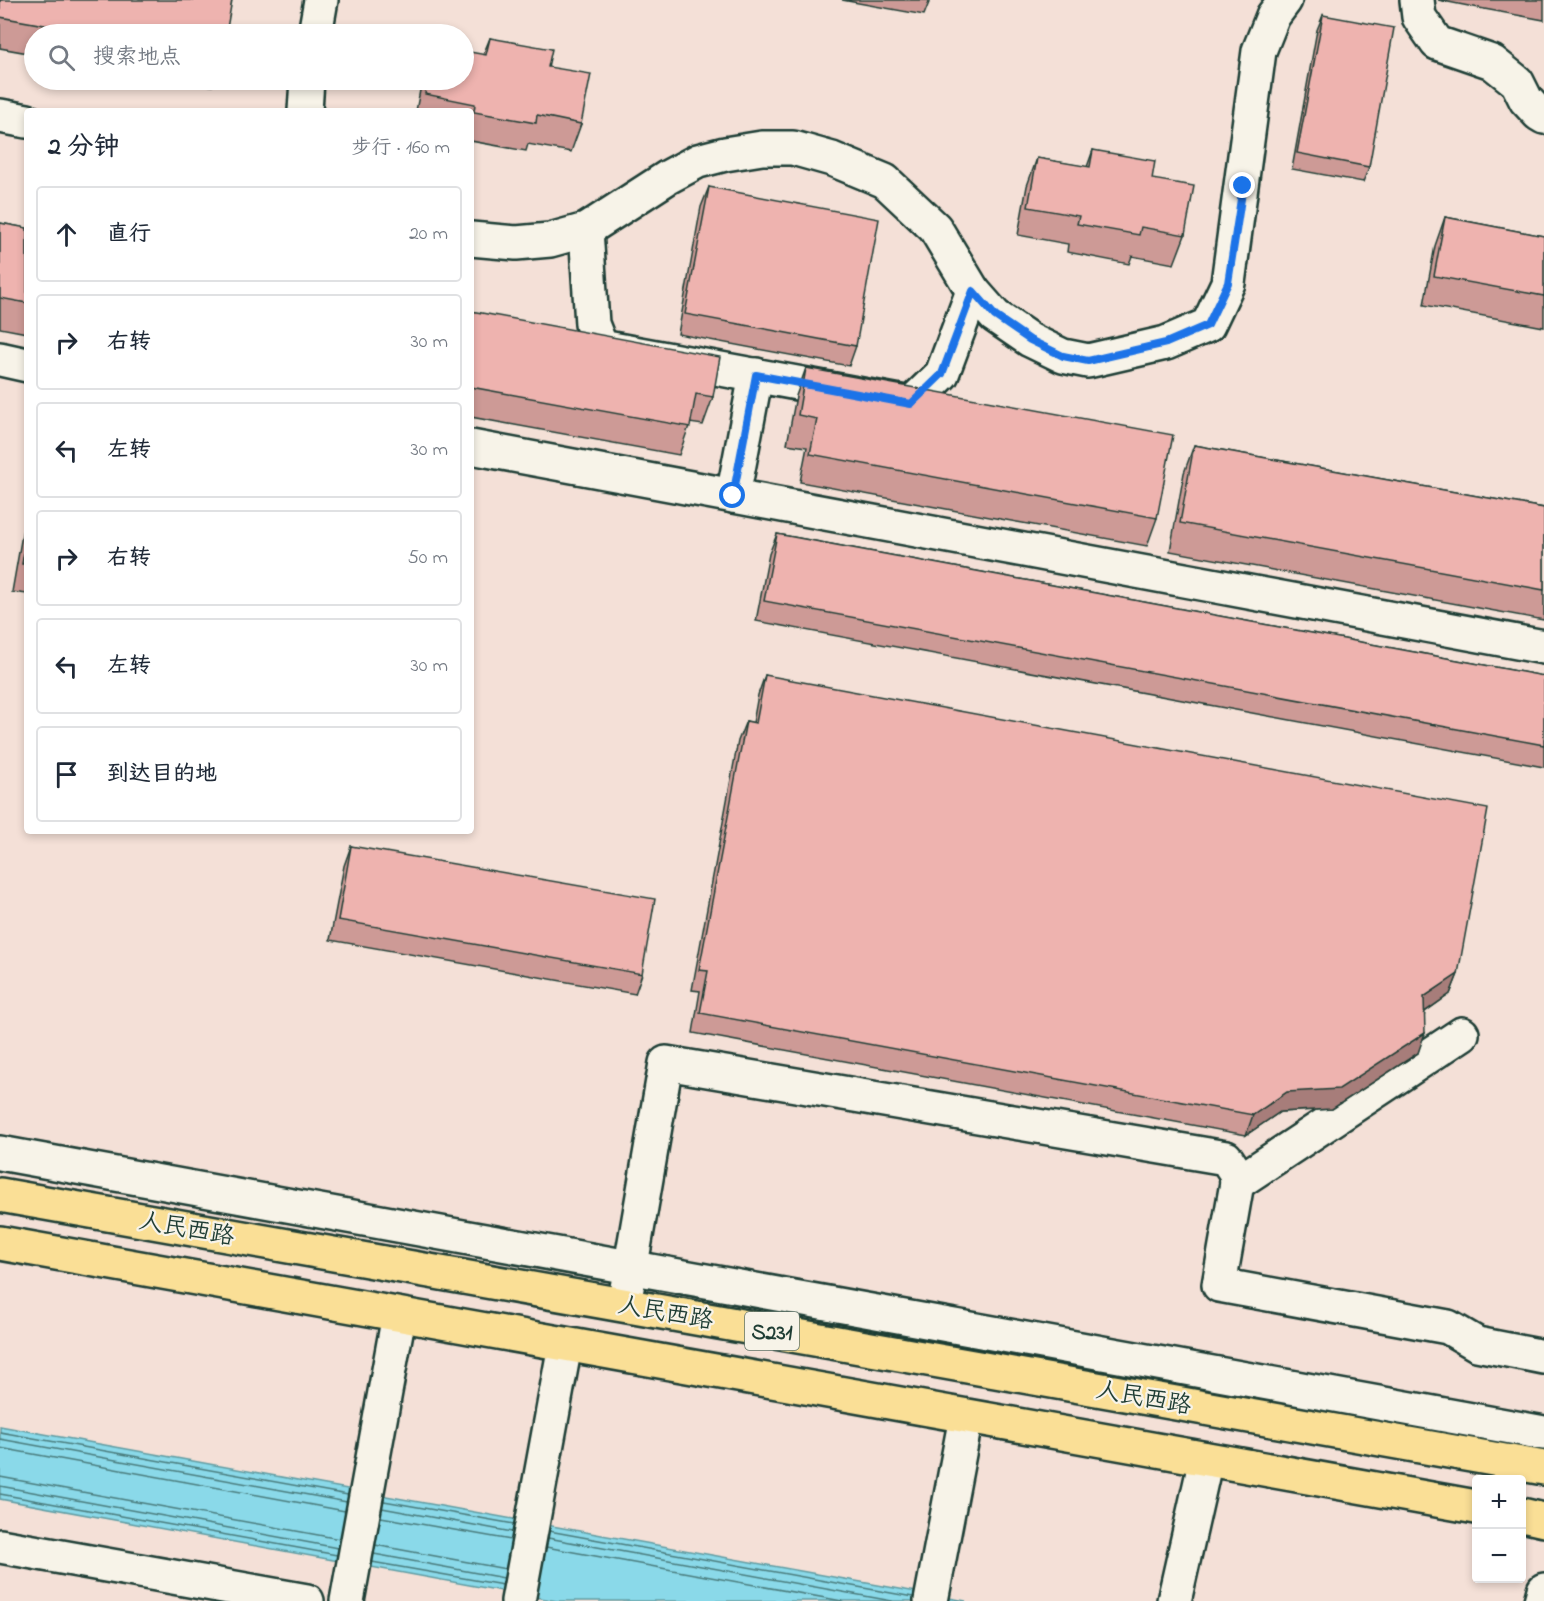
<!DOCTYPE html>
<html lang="zh">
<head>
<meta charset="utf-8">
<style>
	:root { --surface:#fff; --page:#f2f2f3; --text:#1f2937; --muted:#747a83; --line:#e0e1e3 }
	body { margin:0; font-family:"Indie Flower","LXGW WenKai TC",sans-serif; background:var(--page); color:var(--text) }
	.controls { position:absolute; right:18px; bottom:18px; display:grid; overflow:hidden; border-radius:6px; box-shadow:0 3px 9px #0003 }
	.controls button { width:54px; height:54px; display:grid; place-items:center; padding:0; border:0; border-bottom:2px solid var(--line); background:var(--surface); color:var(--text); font:30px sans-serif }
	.stop { position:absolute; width:18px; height:18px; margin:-14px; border:4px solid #1a73e8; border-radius:50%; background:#fff }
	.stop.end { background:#1a73e8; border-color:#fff; box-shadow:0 2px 6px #0008 }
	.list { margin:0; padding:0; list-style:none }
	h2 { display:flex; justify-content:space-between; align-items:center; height:78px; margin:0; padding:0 24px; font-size:26px }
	h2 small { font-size:20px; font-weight:400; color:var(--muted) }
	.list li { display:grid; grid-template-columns:39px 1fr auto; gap:18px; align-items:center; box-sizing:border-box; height:96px; margin:0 12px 12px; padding:0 12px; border:2px solid var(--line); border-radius:6px }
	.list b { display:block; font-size:22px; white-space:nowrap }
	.list em { font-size:20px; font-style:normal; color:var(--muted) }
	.icon { flex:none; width:33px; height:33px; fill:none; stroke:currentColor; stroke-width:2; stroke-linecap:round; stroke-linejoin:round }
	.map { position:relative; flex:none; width:1544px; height:1601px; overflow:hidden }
	.search { position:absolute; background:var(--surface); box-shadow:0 3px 9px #0003; left:24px; top:24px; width:450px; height:66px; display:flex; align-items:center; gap:15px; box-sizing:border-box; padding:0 21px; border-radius:33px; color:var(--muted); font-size:22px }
	.panel { position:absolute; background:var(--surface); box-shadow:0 3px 9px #0003; left:24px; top:108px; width:450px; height:726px; border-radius:6px }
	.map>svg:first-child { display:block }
</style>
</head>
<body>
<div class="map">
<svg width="1544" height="1601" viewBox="0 0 1544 1601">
	<rect width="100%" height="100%" fill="#f4e0d7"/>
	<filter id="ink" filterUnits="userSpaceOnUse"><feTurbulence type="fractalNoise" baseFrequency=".0167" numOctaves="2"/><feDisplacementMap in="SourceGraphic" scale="12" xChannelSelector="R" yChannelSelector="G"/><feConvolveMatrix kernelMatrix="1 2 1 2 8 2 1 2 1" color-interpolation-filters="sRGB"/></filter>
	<g filter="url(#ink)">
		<polygon fill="#8ad9e9" stroke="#5f9ba1" stroke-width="1.5" points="0,1426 966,1601 557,1601 0,1499"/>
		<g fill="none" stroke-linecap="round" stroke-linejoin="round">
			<g stroke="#4a7b7c" stroke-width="1.5">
				<polyline points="0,1432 348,1495"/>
				<polyline points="0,1439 347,1502"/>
				<polyline points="0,1448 345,1511"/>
				<polyline points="0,1477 340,1539"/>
				<polyline points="0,1486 338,1548"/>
				<polyline points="0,1494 337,1555"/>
				<polyline points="384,1501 514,1524"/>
				<polyline points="382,1508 512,1532"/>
				<polyline points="381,1517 511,1540"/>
				<polyline points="549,1531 913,1597"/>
				<polyline points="548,1538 892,1601"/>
				<polyline points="375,1545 506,1569"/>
				<polyline points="546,1547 842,1601"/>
				<polyline points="374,1554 504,1578"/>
				<polyline points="372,1562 503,1585"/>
			</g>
			<defs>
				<g id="minor">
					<polyline points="1417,0 1419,17 1437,43 1492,62 1517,82 1526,100 1539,114 1544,117"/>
					<polyline points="315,34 321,0"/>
					<polyline points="305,111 307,80"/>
					<polyline points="0,116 27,121"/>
					<polyline points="586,230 592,324 601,347 911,404 942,374 973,291"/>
					<polyline points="471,239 516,243 550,240 586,230 668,177 698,161 725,154 762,148 793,148 832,159 885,181 935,228 973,291 995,316 1030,340 1063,356 1088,361 1166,343 1208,325 1228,283 1259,51 1273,16 1285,0"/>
					<polyline points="0,359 27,365"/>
					<polyline points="471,447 1544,647"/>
					<polyline points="733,496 756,375"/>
					<polyline points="0,1153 1544,1433"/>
					<polyline points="1237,1183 1462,1034"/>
					<polyline points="627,1288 666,1063 1226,1158 1236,1173 1237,1183 1219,1285 1448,1327 1477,1344 1544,1357"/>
					<polyline points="0,1546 307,1601"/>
					<polyline points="347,1601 399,1315"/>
					<polyline points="518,1601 565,1345"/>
					<polyline points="931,1601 966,1417"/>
					<polyline points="1174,1601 1206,1459"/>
					<polyline points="1541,1601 1544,1590"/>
				</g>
				<g id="major">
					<polyline points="0,1195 1544,1468"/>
					<polyline points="0,1243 1476,1507"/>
					<polyline points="1522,1515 1544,1520"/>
				</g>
			</defs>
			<use href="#minor" stroke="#1f3d34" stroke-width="38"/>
			<use href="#major" stroke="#1f3d34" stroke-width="38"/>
			<use href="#minor" stroke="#f7f3e8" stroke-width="33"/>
			<use href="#major" stroke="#fadf96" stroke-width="33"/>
		</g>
		<g fill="#cd9a96" stroke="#1f3d34" stroke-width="1.5">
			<polygon points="0,0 226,34 34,34 34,54 0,48"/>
			<polygon points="842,0 930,0 924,15"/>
			<polygon points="1438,0 1544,0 1544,20 1479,8"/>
			<polygon points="1323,15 1369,167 1363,182 1292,169 1317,30"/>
			<polygon points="490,38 548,67 581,124 571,152 528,144 526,151 471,141 471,111 416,111 422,80 464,80 483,55"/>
			<polygon points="177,80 214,80 212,86"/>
			<polygon points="1093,150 1152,179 1185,235 1174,264 1132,256 1129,264 1067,252 1068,244 1018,235 1027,186 1037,158 1087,167"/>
			<polygon points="709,187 856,346 849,366 678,334 701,207"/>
			<polygon points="1445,217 1544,236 1544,327 1424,305 1435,246"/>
			<polygon points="0,223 27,228 27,333 0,328"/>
			<polygon points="471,311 713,397 703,425 690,423 679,455 471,417"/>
			<polygon points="806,368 1157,518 1147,546 800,482 807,447 787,444 796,396"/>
			<polygon points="1194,445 1544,508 1544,620 1170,551 1184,473"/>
			<polygon points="27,506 27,594 12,592"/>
			<polygon points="777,534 1544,676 1544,767 756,621 769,554"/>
			<polygon points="765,675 1458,974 1450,994 1425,1012 1418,1053 1332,1109 1280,1112 1246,1135 693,1033 700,991 692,990 738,741 746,721 753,723 758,695"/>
			<polygon points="351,846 642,974 635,994 330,940 344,866"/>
		</g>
		<g fill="#a77d7a" stroke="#1f3d34" stroke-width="1.5">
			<polygon points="1458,974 1450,994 1417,1017 1424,997"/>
			<polygon points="1425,1033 1418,1053 1332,1109 1280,1112 1246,1135 1253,1115 1287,1092"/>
		</g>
		<g fill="#eeb3af" stroke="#1f3d34" stroke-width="1.5">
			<polygon points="0,0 232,0 226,34 95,34 0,17"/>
			<polygon points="1323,15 1394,28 1369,167 1297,153"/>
			<polygon points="490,38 552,49 548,67 591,74 581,124 537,115 536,123 474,112 475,104 425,94 427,80 464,80 464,51 486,55"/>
			<polygon points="1093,150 1155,161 1152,179 1194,186 1185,235 1141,227 1139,235 1077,224 1079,216 1028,207 1037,158 1090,167"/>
			<polygon points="709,187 879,219 856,346 685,314"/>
			<polygon points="1445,217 1544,236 1544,296 1434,276"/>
			<polygon points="0,223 27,228 27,303 0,298"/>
			<polygon points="471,311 720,357 713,397 696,394 690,427 471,387"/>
			<polygon points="806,368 1173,435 1157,518 810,454 817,419 798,415"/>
			<polygon points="1194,445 1544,508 1544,590 1180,523"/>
			<polygon points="777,534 1544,676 1544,745 764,601"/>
			<polygon points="27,536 27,564 22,564"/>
			<polygon points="765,675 1488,809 1458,974 1424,997 1425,1033 1339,1089 1287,1092 1253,1115 700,1013 708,971 699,970 746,721 756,723"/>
			<polygon points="351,846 655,899 642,974 338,920"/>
		</g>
	</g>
	<g fill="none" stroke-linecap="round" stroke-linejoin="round" filter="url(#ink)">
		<polyline stroke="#1a73e8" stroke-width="8" points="733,496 756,375 911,404 942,374 973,291 995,316 1030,340 1063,356 1088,361 1166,343 1208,325 1228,283 1243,186"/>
	</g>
	<g text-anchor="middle" stroke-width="4.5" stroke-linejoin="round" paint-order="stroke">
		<rect fill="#f7f3e8" stroke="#60746a" stroke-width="1.5" x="745" y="1312" width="54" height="38" rx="4.5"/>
		<g font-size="22" font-weight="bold" fill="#1f3d34">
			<text x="772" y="1339">S231</text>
		</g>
		<g font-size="24" fill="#1f3d34" stroke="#f7f3e8">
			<text transform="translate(187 1228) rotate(10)" y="8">人民西路</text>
			<text transform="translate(666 1312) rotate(10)" y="8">人民西路</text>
			<text transform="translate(1144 1397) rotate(10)" y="8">人民西路</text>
		</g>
	</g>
</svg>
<div class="controls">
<button>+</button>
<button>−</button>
</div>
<div class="stop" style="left:733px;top:496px"></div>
<div class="stop end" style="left:1243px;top:186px"></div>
<div class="search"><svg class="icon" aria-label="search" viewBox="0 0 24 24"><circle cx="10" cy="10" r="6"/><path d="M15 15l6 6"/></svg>搜索地点</div>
<section class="panel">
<h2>2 分钟<small>步行 · 160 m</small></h2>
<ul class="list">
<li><svg class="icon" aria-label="ahead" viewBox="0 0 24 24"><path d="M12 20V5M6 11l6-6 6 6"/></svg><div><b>直行</b></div><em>20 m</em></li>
<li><svg class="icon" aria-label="right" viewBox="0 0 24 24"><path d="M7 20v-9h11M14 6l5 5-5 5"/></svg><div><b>右转</b></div><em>30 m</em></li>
<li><svg class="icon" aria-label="left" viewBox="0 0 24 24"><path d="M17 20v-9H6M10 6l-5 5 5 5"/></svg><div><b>左转</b></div><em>30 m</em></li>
<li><svg class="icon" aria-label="right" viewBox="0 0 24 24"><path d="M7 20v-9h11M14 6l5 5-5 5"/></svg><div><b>右转</b></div><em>50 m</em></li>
<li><svg class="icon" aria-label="left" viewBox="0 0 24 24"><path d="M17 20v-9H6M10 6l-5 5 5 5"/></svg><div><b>左转</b></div><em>30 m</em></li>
<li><svg class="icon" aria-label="arrive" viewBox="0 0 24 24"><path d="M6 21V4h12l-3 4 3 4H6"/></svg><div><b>到达目的地</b></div></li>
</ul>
</section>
</div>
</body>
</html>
